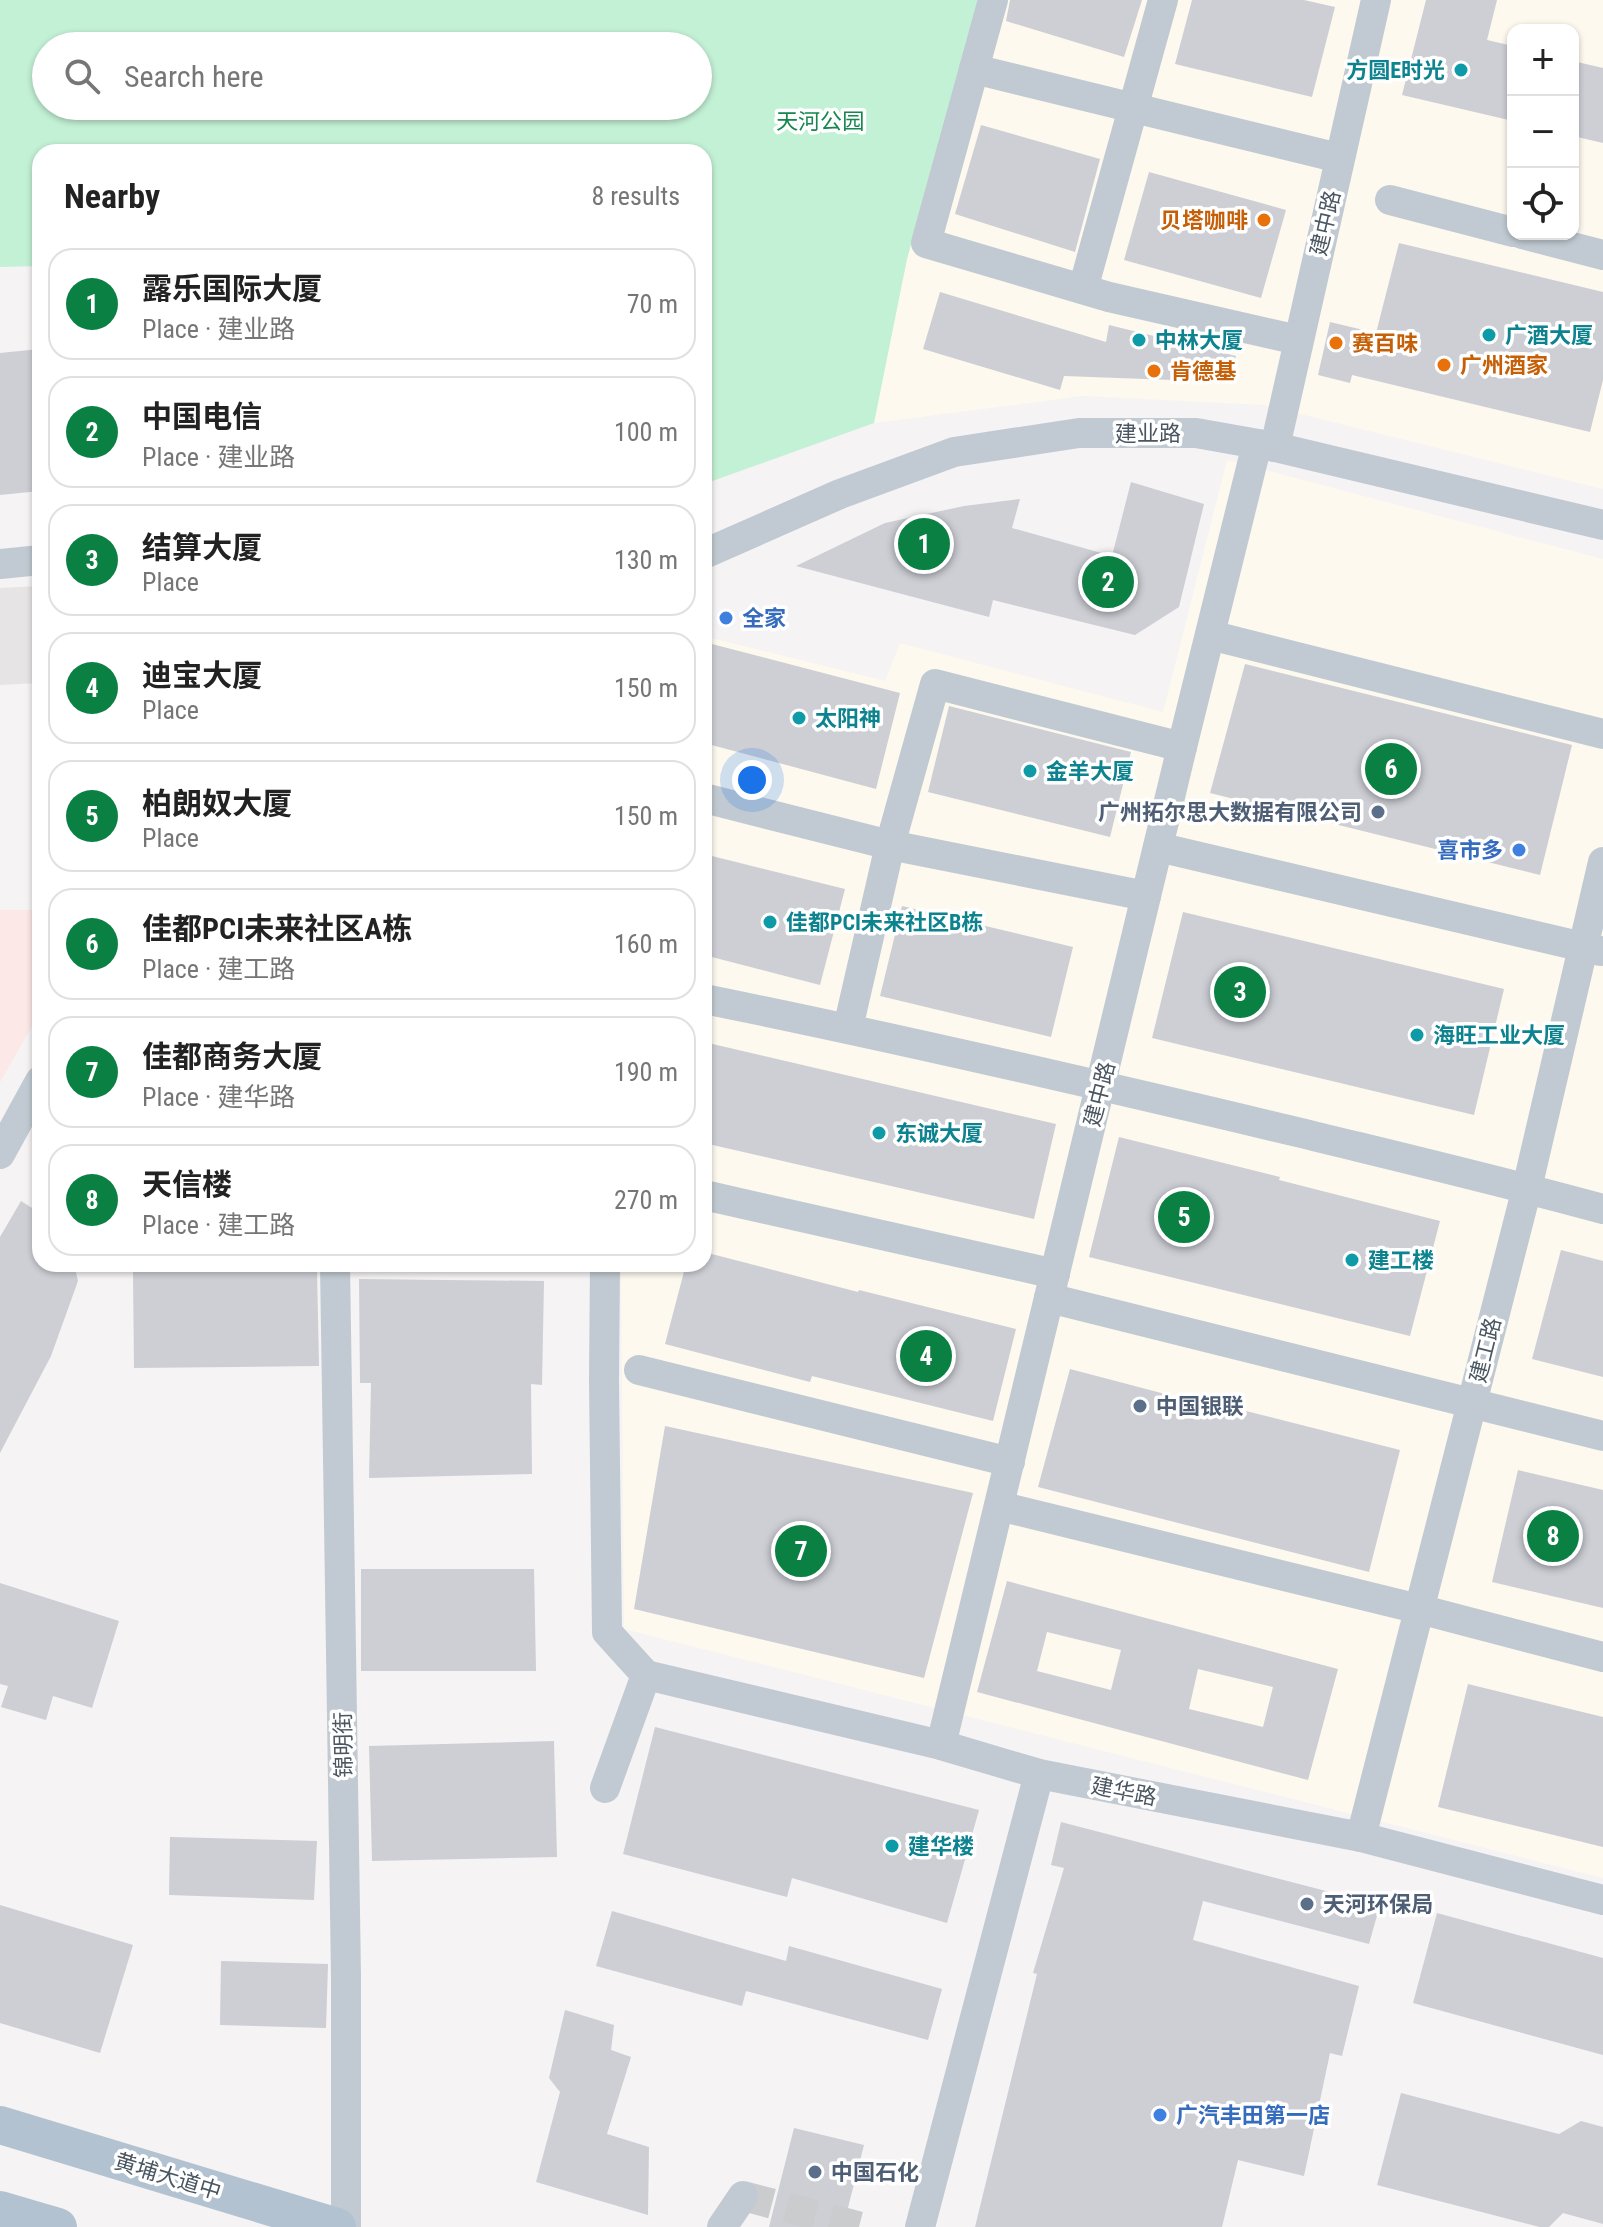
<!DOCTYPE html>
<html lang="en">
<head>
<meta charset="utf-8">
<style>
	:root { --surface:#fff; --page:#f6f6f6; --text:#222; --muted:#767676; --line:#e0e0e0; --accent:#0b8043 }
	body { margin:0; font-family:"Roboto Condensed","Noto Sans SC",sans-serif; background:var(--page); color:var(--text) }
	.controls { position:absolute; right:24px; top:24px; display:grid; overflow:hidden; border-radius:16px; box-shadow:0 2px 6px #0004 }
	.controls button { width:72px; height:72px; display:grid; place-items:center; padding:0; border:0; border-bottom:2px solid var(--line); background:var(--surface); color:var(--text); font:40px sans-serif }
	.you { position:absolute; left:752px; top:780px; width:28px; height:28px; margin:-20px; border:6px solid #fff; border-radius:50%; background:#1a73e8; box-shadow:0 0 0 12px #1a73e833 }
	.badge { display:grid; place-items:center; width:52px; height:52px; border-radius:50%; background:var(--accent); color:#fff; font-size:26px; font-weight:700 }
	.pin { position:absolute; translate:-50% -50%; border:4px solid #fff; box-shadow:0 2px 8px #0006 }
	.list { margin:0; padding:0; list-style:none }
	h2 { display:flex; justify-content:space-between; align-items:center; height:104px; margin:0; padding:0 32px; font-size:34px }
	h2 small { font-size:26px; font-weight:400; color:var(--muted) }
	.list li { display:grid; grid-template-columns:52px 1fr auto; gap:24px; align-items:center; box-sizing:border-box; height:112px; margin:0 16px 16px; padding:0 16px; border:2px solid var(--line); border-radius:24px }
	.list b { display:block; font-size:30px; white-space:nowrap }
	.list p { margin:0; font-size:26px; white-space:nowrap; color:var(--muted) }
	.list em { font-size:26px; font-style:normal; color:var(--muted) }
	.icon { flex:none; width:44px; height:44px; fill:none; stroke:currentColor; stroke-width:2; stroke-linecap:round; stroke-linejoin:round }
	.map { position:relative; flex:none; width:1603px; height:2227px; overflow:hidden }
	.search { position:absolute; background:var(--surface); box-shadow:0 2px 6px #0004; left:32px; top:32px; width:680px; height:88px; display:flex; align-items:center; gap:20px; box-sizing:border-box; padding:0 28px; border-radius:44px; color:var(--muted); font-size:30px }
	.panel { position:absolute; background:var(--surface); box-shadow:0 2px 6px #0004; left:32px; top:144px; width:680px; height:1128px; border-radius:24px }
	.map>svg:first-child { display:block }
</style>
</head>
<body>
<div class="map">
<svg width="1603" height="2227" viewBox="0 0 1603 2227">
	<rect width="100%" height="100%" fill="#f5f3f3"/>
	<g fill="#fdf9ef" fill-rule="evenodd">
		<path d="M 979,0 L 1603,0 L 1603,489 L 1264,405 L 1083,396 L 874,423 L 907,259 ZM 1513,30 L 1573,30 L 1573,234 L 1513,234 Z"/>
		<polygon points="1227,460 1603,559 1603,1878 624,1629 621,1264 704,1264 704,636 885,681 900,643 1163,712"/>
	</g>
	<polygon fill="#e6e4e5" points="40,586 40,683 0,685 0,588"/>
	<polygon fill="#fce8e6" points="0,910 40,910 40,1012 0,1082"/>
	<path fill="#c3f1d5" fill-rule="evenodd" d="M 0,0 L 979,0 L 907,259 L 874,423 L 704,484 L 704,152 L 40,152 L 40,266 L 0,267 ZM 46,46 L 698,46 L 698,106 L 46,106 Z"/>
	<g fill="#cdcfd5" fill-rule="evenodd">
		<polygon points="1010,0 1142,0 1124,57 1006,21"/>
		<polygon points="1192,0 1304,0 1335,7 1312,97 1175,64"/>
		<polygon points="1426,0 1497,0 1487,40 1513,46 1513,121 1402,95"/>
		<polygon points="1573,61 1603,68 1603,143 1573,136"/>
		<polygon points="981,125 1100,159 1075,252 955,214"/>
		<polygon points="1149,172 1286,210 1261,298 1124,260"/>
		<polygon points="1399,243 1603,292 1603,380 1590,432 1352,375 1350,383 1318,375 1330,322 1376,333"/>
		<polygon points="940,292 1106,342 1109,325 1236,356 1227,382 1064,376 1060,390 923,349"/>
		<polygon points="40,349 40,491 0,495 0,353"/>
		<polygon points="1131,482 1204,504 1179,607 1135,635 993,600 989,617 796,566 885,523 964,506 1020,499 1012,528 1112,556"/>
		<polygon points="704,642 900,693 876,789 704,743"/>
		<polygon points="1245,664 1572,745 1540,875 1210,793"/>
		<polygon points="949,706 1131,752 1110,837 928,792"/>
		<polygon points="704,854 845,889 820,985 704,955"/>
		<polygon points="902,906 1073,947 1051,1037 880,996"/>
		<polygon points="1183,912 1504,989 1474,1115 1152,1038"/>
		<polygon points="704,1042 1056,1124 1034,1219 704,1143"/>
		<polygon points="1119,1137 1280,1177 1279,1180 1440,1221 1410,1336 1089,1257"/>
		<polygon points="21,1201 40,1213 40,1264 74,1264 78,1281 51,1356 0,1453 0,1237"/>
		<polygon points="1561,1250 1603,1261 1603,1377 1532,1359"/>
		<polygon points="704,1252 858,1292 859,1290 1016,1329 993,1421 812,1376 810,1382 665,1344 686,1264 704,1264"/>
		<polygon points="317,1270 319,1366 134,1368 133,1272"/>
		<polygon points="359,1279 544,1281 542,1385 531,1384 532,1474 369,1478 371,1383 360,1383"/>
		<polygon points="1070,1369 1245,1415 1246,1411 1400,1450 1369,1572 1038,1487"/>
		<polygon points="665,1426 973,1493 924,1678 634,1609"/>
		<polygon points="1518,1470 1603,1490 1603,1608 1492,1582"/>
		<polygon points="361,1569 534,1569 536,1671 361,1671"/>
		<path d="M 1007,1581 L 1338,1669 L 1308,1780 L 977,1692 ZM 1047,1632 L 1121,1650 L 1111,1690 L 1037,1671 ZM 1198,1669 L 1273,1687 L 1263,1727 L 1189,1709 Z"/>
		<polygon points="0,1583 119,1621 92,1708 53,1696 46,1720 1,1707 8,1686 0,1684"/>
		<polygon points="1468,1684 1603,1717 1603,1847 1438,1807"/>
		<polygon points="655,1727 979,1810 947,1923 792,1878 787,1897 623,1854"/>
		<polygon points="554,1741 557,1857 372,1861 369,1746"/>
		<polygon points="1061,1822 1380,1905 1369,1944 1203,1901 1193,1940 1359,1986 1342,2056 1330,2053 1304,2176 1238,2160 1222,2227 975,2227 1037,1974 1033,1973 1064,1868 1051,1865"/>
		<polygon points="170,1837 317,1841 314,1900 169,1895"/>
		<polygon points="0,1905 133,1945 100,2053 0,2023"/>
		<polygon points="612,1911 786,1961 789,1946 942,1989 928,2040 746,1991 742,2006 596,1966"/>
		<polygon points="1437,1913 1603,1958 1603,2055 1413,2003"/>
		<polygon points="221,1961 328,1964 326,2028 220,2025"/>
		<polygon points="565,2010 614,2025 611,2050 631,2057 607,2134 649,2147 648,2215 536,2182 560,2092 549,2078"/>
		<polygon points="1401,2093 1559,2134 1581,2121 1603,2127 1603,2224 1563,2213 1549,2227 1540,2227 1377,2185"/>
		<polygon points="794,2128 864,2145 843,2227 769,2227"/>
	</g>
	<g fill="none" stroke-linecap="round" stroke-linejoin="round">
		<polyline stroke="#caccce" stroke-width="30" stroke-dasharray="30 15" stroke-linecap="butt" points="743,2196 861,2227"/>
		<g stroke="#c1cad2" stroke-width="30">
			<polyline points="993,0 926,243 1109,297 1298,340"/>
			<polyline points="974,69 1339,158"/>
			<polyline points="1390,200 1513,232"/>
			<polyline points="1522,234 1603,255"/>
			<polyline points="1083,289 1163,0"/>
			<polyline points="1275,447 1376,0"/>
			<polyline points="704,554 840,494 954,452 1079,433 1196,433 1275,447 1603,525"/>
			<polyline points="0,564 40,560"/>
			<polyline points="1210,635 1603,734"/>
			<polyline points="704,798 890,845 1146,896"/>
			<polyline points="1158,847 1600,951"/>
			<path d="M 704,999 C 903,1039 1100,1085 1297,1132 C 1399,1157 1501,1181 1603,1209"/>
			<polyline points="848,1028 890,845 935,684 1182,747"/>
			<polyline points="0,1154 40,1081"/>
			<polyline points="704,1195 1055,1274"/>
			<polyline points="335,1264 346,1976 346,2227"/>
			<polyline points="605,1264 604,1381 607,1632 646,1675"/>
			<polyline points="1049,1298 1603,1436"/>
			<polyline points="639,1370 1010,1462"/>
			<polyline points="999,1506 1419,1609 1603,1657"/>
			<polyline points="646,1675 941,1745 1039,1774 1361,1837 1603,1900"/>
			<polyline points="941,1745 1182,747 1257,444"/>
			<polyline points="605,1788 646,1675"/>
			<polyline points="1361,1837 1527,1188 1603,862"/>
			<polyline points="722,2227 743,2196"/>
			<polyline points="920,2227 1039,1774"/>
		</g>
		<g stroke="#b3c2d1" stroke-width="38">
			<polyline points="0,2125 337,2227"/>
			<polyline points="0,2210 58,2227"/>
		</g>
	</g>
	<g fill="#0f9aa8" stroke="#fff" stroke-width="3">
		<circle cx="1461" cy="70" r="8"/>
		<circle cx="1489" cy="335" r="8"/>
		<circle cx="1139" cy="340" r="8"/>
		<circle cx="799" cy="718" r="8"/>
		<circle cx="1030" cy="771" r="8"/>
		<circle cx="770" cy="922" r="8"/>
		<circle cx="1417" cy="1035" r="8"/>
		<circle cx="879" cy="1133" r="8"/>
		<circle cx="1352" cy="1260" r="8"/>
		<circle cx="892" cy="1846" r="8"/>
	</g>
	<g fill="#e8710a" stroke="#fff" stroke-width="3">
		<circle cx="1264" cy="220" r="8"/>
		<circle cx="1336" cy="343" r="8"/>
		<circle cx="1444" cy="365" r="8"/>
		<circle cx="1154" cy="371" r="8"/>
	</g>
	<g fill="#3f7fe0" stroke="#fff" stroke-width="3">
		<circle cx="726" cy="618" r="8"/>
		<circle cx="1519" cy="850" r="8"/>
		<circle cx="1160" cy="2115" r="8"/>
	</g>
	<g fill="#5c6f8a" stroke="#fff" stroke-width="3">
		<circle cx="1378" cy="812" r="8"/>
		<circle cx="1140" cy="1406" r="8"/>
		<circle cx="1307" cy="1904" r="8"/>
		<circle cx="815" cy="2172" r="8"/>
	</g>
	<g text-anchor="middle" stroke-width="7" stroke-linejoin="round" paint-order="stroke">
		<g font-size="22" font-weight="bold" fill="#0d838f" stroke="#fff" text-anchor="start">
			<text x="1445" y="78" text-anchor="end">方圆E时光</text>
			<text x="1505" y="343">广酒大厦</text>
			<text x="1155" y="348">中林大厦</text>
			<text x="815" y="726">太阳神</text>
			<text x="1046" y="779">金羊大厦</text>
			<text x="786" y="930">佳都PCI未来社区B栋</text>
			<text x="1433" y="1043">海旺工业大厦</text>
			<text x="895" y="1141">东诚大厦</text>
			<text x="1368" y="1268">建工楼</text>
			<text x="908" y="1854">建华楼</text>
		</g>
		<g font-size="22" fill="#17864f" stroke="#fff">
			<text x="820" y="129">天河公园</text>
		</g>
		<g font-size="22" font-weight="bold" fill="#c56008" stroke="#fff" text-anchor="start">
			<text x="1248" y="228" text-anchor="end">贝塔咖啡</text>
			<text x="1352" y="351">赛百味</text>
			<text x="1460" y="373">广州酒家</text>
			<text x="1170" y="379">肯德基</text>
		</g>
		<g font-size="22" fill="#4a5661" stroke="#fff">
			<text transform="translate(1325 223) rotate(-77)" y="8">建中路</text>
			<text x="1148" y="441">建业路</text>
			<text transform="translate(1099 1094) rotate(-76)" y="8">建中路</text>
			<text transform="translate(1485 1350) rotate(-76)" y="8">建工路</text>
			<text transform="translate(343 1745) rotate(-91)" y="8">锦明街</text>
			<text transform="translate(1124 1791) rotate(11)" y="8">建华路</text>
			<text transform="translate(168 2176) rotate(17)" y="8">黄埔大道中</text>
		</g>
		<g font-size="22" font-weight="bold" fill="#366cbe" stroke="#fff" text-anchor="start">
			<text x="742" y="626">全家</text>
			<text x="1503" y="858" text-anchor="end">喜市多</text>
			<text x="1176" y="2123">广汽丰田第一店</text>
		</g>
		<g font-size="22" font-weight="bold" fill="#4e5e75" stroke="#fff" text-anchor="start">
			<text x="1362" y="820" text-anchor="end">广州拓尔思大数据有限公司</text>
			<text x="1156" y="1414">中国银联</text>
			<text x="1323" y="1912">天河环保局</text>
			<text x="831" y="2180">中国石化</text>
		</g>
	</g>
</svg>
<div class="controls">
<button>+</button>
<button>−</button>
<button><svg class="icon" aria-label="locate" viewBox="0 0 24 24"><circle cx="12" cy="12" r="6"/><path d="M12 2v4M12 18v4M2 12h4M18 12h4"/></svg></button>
</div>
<div class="you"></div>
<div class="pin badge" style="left:924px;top:544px">1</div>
<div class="pin badge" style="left:1108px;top:582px">2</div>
<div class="pin badge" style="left:1240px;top:992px">3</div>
<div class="pin badge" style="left:926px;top:1356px">4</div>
<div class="pin badge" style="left:1184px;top:1217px">5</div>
<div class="pin badge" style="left:1391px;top:769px">6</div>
<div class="pin badge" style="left:801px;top:1551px">7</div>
<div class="pin badge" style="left:1553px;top:1536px">8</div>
<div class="search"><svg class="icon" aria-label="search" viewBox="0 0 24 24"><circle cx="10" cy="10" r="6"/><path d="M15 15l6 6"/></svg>Search here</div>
<section class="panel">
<h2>Nearby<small>8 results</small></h2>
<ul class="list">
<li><span class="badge">1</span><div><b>露乐国际大厦</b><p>Place · 建业路</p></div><em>70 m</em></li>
<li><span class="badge">2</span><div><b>中国电信</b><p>Place · 建业路</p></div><em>100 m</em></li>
<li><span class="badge">3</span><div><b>结算大厦</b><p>Place</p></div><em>130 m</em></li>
<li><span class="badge">4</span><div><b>迪宝大厦</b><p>Place</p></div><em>150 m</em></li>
<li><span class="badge">5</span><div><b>柏朗奴大厦</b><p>Place</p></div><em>150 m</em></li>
<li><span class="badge">6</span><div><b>佳都PCI未来社区A栋</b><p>Place · 建工路</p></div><em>160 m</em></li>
<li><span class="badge">7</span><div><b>佳都商务大厦</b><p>Place · 建华路</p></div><em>190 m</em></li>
<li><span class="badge">8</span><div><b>天信楼</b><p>Place · 建工路</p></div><em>270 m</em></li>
</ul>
</section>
</div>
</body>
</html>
